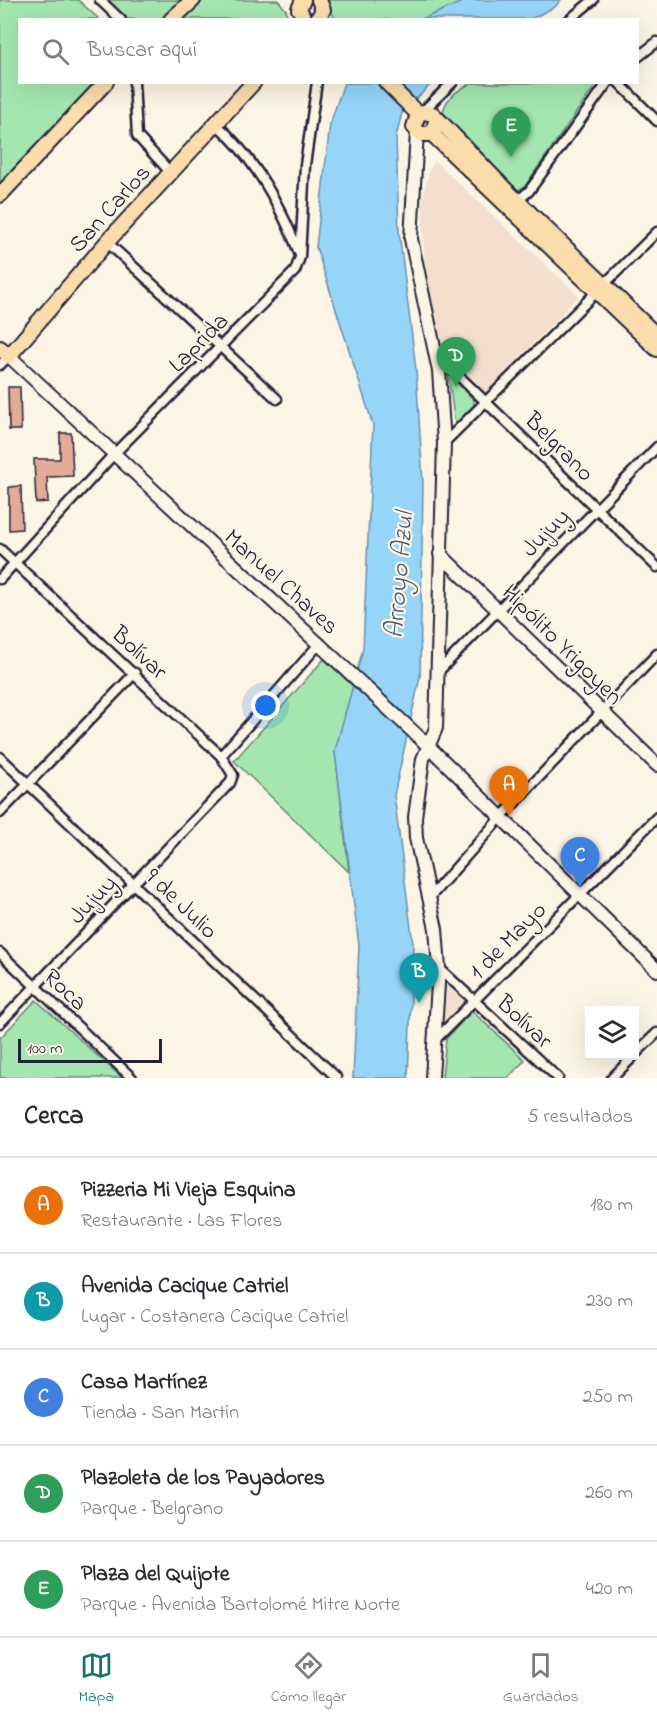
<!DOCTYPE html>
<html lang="es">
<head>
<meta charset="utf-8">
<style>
	:root { --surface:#fff; --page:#f7f7f7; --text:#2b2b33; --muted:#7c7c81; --line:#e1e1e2; --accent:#0f766e }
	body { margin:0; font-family:"Indie Flower",sans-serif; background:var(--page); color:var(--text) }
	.controls { position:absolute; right:18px; bottom:18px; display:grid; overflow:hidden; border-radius:0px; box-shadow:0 6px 24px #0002 }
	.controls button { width:54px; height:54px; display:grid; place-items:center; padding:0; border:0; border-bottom:2px solid var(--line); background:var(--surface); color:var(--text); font:30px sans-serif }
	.scale { position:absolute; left:18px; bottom:15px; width:144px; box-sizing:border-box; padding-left:6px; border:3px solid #22223b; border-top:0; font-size:16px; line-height:21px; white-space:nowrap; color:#22223b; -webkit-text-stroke:4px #fcf5e5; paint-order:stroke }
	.you { position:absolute; left:266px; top:706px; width:21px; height:21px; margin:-15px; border:4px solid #fff; border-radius:50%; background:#1a73e8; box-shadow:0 0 0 9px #1a73e833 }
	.badge { display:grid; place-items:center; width:39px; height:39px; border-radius:50%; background:var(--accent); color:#fff; font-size:20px; font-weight:700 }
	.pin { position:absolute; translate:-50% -50px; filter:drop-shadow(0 2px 3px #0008) }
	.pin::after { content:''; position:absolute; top:32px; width:21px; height:18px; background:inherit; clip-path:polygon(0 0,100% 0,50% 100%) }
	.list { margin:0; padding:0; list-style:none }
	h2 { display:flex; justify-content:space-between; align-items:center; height:78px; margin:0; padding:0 24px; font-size:26px }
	h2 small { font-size:20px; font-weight:400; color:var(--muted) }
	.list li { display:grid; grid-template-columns:39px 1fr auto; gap:18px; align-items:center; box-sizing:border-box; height:96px; padding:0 24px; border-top:2px solid var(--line) }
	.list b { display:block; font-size:22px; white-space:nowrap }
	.list p { margin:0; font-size:20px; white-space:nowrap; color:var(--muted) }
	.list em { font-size:20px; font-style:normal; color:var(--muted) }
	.icon { flex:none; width:33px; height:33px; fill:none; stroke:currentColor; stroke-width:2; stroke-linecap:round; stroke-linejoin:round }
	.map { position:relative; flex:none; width:657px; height:1078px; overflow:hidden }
	.search { position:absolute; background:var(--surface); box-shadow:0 6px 24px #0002; left:18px; right:18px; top:18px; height:66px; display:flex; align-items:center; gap:15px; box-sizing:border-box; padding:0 21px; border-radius:0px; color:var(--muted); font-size:22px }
	.sheet { height:558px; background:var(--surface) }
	nav { display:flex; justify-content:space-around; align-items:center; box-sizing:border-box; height:84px; border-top:2px solid var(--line); background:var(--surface); font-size:16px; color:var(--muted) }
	nav a { display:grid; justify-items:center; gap:3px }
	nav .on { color:var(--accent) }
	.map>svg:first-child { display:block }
</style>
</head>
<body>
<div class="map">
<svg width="657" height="1078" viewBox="0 0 657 1078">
	<rect width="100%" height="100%" fill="#fcf5e5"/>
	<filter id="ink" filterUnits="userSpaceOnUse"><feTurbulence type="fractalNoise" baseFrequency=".0167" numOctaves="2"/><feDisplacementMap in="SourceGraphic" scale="12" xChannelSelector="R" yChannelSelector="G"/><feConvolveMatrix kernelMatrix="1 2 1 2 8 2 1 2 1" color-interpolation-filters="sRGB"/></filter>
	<g filter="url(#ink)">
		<g fill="#f4dfce">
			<polygon points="435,161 579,296 483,396 444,356 425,274 422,202 429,170"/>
			<polygon points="445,982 465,1001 444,1020"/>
		</g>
		<g fill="#a4e6b0" stroke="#638476" stroke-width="1.5">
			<polygon points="0,0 78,0 99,19 20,20 20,82 94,83 0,183"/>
			<polygon points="105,0 182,0 160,20 126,19"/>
			<polygon points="204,0 278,0 286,10 288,19 182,19"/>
			<polygon points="325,0 467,0 422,20 335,19"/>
			<path d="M 471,83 L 597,83 L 525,186 L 514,193 L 442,119 C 443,99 455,92 471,83 Z"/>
			<polygon points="448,373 474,400 474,405 455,425"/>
			<polygon points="324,659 353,686 335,751 349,872 234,761"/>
			<polygon points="36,1000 122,1078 0,1078 0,1038"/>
			<polygon points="472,1011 525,1060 508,1078 442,1078 446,1039"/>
		</g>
		<g fill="#97d5f8" stroke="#688dac" stroke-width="1.5">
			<polygon points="467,0 561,0 555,7 531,19 422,19"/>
			<polygon points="344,83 432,83 402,113 396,137 399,232 416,370 423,484 420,677 394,795 413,944 408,1078 353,1078 359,946 335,751 363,649 373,425 316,247 330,124"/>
		</g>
		<g fill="#e3ac99" stroke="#22223b" stroke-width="1.5">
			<polygon points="8,387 20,387 21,430 9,430"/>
			<polygon points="60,433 71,433 73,476 47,477 48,502 36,503 34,459 60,459"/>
			<polygon points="21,486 22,529 9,530 9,487"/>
		</g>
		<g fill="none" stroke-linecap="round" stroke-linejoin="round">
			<defs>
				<g id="street">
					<polyline points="100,0 121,20"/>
					<polyline points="569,20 593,0"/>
					<polyline points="638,57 657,42"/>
					<polyline points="134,82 137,136 171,173"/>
					<polyline points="618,82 657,121"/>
					<polyline points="422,112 453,82"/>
					<path d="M 216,124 C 254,157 281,207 299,253"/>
					<polyline points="515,203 529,191 608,82"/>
					<polyline points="107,242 277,399"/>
					<polyline points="436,354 657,567"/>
					<polyline points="0,365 9,356"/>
					<polyline points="444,443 657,232"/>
					<polyline points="0,549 221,756 233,775 230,783 0,1023"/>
					<polyline points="0,579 113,455 295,271 300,257 305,165 317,82"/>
					<polyline points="438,672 657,447"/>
					<polyline points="221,756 320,643"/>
					<polyline points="0,757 336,1077"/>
					<polyline points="0,813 135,673"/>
					<polyline points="430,897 502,816 657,654"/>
					<polyline points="0,953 132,1078"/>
					<polyline points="439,968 558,1078"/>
					<polyline points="435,1040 657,817"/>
					<polyline points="634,1055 657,1033"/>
					<polyline points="612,1078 634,1056"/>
				</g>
				<g id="secondary">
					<polyline points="417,131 411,239 439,371 444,443 436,728 423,759 415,817 416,838 436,929 439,968 432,1078"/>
					<polyline points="9,356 421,739 657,970"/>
					<polyline points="440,554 657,765"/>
				</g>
				<g id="primary">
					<polyline points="303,0 299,9 305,20"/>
					<polyline points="171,20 193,0"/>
					<polyline points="317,20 323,10 319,0"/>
					<polyline points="386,82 418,114"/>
					<polyline points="436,120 434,130 428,134 420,134 414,127 418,114 423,112 433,114 505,189 657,336"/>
					<polyline points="431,133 657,349"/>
					<polyline points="0,195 106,82"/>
					<polyline points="0,348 9,356 107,242 254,82"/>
				</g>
			</defs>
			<use href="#street" stroke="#22223b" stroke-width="13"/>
			<use href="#secondary" stroke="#22223b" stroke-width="16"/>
			<use href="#primary" stroke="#22223b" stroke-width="18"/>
			<use href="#street" stroke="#fcf5e5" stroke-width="8"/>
			<use href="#secondary" stroke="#fcf5e5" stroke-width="12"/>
			<use href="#primary" stroke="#faddab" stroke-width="14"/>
		</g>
	</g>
	<g text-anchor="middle" stroke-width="4.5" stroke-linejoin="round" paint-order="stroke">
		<g font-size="24" fill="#22223b" stroke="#fcf5e5">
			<text transform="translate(109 208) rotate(-48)" y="8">San Carlos</text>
			<text transform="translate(198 342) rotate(-45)" y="8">Laprida</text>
			<text transform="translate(560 446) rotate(45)" y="8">Belgrano</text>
			<text transform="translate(545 532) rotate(-45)" y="8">Jujuy</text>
			<text transform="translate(282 581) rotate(42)" y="8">Manuel Chaves</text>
			<text transform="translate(563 644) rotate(45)" y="8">Hipólito Yrigoyen</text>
			<text transform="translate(140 652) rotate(43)" y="8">Bolívar</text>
			<text transform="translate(92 899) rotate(-46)" y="8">Jujuy</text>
			<text transform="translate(182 903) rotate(44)" y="8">9 de Julio</text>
			<text transform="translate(507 940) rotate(-45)" y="8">1 de Mayo</text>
			<text transform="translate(66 989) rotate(43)" y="8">Roca</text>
			<text transform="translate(525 1021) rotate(43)" y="8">Bolívar</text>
		</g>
		<g font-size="26" font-style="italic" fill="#455874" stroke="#fcf5e5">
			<text transform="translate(398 575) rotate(-85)" y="9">Arroyo Azul</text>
		</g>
	</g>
</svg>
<div class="controls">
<button><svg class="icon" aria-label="layers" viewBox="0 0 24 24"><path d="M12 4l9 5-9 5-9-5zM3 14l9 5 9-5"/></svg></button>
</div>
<div class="scale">100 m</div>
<div class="you"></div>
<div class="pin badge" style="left:509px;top:816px;background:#e8710a">A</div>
<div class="pin badge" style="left:419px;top:1003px;background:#0f9aa8">B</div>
<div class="pin badge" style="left:580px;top:887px;background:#3f7fe0">C</div>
<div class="pin badge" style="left:456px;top:387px;background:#2e9e5b">D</div>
<div class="pin badge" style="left:511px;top:157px;background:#2e9e5b">E</div>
<div class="search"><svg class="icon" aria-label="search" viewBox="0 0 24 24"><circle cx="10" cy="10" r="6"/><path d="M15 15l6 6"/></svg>Buscar aquí</div>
</div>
<section class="sheet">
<h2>Cerca<small>5 resultados</small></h2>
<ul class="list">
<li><span class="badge" style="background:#e8710a">A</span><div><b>Pizzeria Mi Vieja Esquina</b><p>Restaurante · Las Flores</p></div><em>180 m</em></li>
<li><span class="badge" style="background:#0f9aa8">B</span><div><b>Avenida Cacique Catriel</b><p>Lugar · Costanera Cacique Catriel</p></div><em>230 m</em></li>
<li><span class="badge" style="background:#3f7fe0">C</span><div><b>Casa Martínez</b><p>Tienda · San Martín</p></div><em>250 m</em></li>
<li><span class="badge" style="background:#2e9e5b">D</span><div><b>Plazoleta de los Payadores</b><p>Parque · Belgrano</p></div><em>260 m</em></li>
<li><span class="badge" style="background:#2e9e5b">E</span><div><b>Plaza del Quijote</b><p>Parque · Avenida Bartolomé Mitre Norte</p></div><em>420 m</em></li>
</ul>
</section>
<nav>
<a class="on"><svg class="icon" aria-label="map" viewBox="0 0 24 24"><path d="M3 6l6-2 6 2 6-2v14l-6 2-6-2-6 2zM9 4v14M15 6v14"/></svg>Mapa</a>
<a><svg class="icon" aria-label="directions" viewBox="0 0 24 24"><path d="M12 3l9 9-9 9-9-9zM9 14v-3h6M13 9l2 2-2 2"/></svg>Cómo llegar</a>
<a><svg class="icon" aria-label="saved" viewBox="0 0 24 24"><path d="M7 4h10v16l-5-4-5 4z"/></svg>Guardados</a>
</nav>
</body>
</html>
